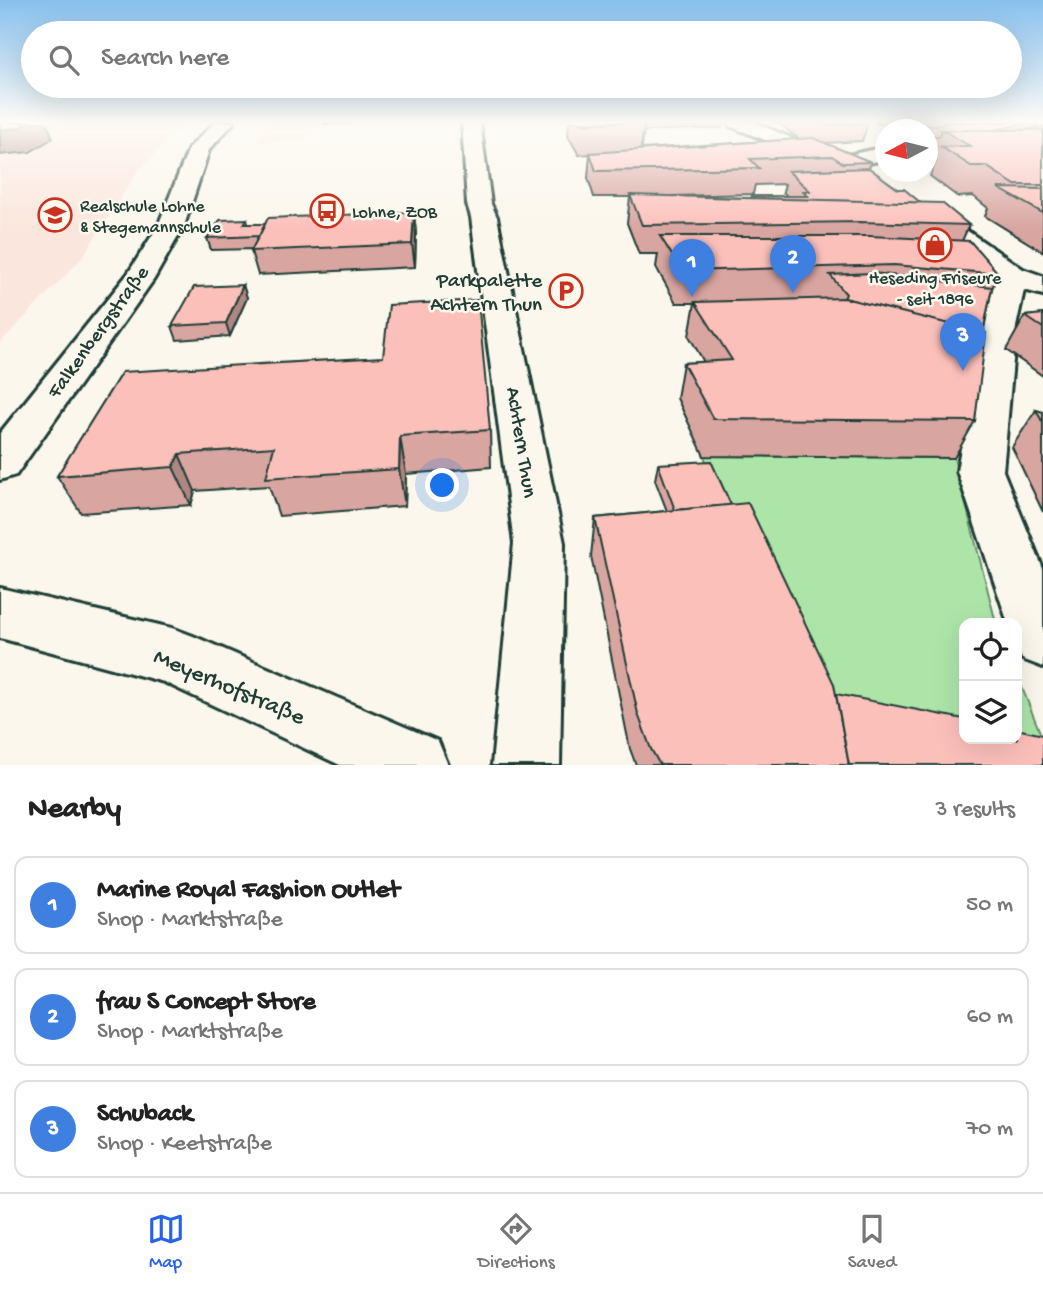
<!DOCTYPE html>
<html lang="en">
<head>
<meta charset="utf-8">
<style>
	:root { --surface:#fff; --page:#f6f6f6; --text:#222; --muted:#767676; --line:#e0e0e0; --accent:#2563eb }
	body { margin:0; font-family:"Gochi Hand",sans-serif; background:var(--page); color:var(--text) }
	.controls { position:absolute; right:21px; bottom:21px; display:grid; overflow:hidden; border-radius:14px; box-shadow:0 7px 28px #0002 }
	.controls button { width:63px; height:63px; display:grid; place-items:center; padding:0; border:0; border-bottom:2px solid var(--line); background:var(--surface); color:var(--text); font:35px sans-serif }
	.compass { position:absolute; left:875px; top:119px; width:63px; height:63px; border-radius:50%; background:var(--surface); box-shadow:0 7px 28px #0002; rotate:263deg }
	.you { position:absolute; left:443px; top:486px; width:24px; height:24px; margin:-18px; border:5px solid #fff; border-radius:50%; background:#1a73e8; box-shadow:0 0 0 10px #1a73e833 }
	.badge { display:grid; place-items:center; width:46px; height:46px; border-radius:50%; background:var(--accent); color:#fff; font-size:23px; font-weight:700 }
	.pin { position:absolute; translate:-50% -58px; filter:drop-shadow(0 2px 4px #0008) }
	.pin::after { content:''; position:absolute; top:37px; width:24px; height:21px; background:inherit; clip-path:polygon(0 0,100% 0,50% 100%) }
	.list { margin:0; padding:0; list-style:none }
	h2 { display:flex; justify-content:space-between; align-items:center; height:91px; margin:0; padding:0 28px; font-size:30px }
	h2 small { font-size:23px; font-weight:400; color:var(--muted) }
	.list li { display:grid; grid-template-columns:46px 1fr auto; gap:21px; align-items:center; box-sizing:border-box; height:98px; margin:0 14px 14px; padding:0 14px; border:2px solid var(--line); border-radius:14px }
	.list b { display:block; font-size:26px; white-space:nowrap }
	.list p { margin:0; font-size:23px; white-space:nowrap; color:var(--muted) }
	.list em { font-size:23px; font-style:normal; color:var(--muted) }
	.icon { flex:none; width:38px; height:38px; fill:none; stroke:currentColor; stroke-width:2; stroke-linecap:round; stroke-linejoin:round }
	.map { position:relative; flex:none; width:1043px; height:765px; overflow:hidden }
	.search { position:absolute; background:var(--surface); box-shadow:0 7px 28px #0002; left:21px; right:21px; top:21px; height:77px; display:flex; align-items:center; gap:18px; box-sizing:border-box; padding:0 24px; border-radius:38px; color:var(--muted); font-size:26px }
	.sheet { height:427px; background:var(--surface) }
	nav { display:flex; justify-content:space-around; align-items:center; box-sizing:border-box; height:98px; border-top:2px solid var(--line); background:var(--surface); font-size:19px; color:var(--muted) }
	nav a { display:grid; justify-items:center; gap:4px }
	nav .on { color:var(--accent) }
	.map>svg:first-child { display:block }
</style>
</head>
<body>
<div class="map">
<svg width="1043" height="765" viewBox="0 0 1043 765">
	<rect width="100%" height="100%" fill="#fbf7ec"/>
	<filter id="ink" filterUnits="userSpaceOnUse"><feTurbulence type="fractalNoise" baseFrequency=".0143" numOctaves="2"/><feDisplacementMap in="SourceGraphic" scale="14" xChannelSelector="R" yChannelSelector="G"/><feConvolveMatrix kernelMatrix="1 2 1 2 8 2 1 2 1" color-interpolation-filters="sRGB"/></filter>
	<g filter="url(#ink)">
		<g fill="#fbe6dd">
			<polygon points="0,122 185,122 137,172 82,258 0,343"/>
			<polygon points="271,124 318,124 305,141 255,141"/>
		</g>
		<polygon fill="#ade5a9" stroke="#66916e" stroke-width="2" points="704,456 954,458 996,623 964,623 964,739 1017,739 1017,675 1043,740 1043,765 813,720 736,541"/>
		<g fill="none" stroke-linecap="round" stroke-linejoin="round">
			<defs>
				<g id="minor">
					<polygon points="215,122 234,122 209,150 184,226 154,279 16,475 0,480 0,433 127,275 158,226 189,148"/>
					<polygon points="462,122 480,122 491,204 497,217 564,543 560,765 492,765 514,543 471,217 467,204"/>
					<polygon points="728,122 753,122 838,157 886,147 886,159 840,170 730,126"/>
					<polygon points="1043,128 1043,140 1036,142 986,153 928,158 928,146 986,140"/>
					<polygon points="938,215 947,217 1023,269 1043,276 1043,295 1024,290 1016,327 1003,471 1043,569 1043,667 1022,659 1017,646 1017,623 1008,623 957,471 982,327 996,278 929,229 925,223 929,217"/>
					<polygon points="0,588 172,628 193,636 438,741 448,765 340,765 164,682 0,638"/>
				</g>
			</defs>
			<use href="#minor" stroke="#1f3d34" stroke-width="6"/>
			<use href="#minor" fill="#fbf7ec" fill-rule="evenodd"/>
		</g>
		<g fill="#d9a5a1" stroke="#1f3d34" stroke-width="2" fill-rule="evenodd">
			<polygon points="324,122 352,122 349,124 324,124"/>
			<path d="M 569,122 L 723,122 L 722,128 L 644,131 L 641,149 L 799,139 L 777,122 L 770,122 L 864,122 L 868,124 L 862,141 L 824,143 L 871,162 L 869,168 L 898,189 L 921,203 L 969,225 L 962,241 L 999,274 L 992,288 L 983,333 L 975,421 L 954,458 L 704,456 L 677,398 L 683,363 L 704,362 L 689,336 L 695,303 L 676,303 L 656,267 L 658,254 L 639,254 L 627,223 L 630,197 L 594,197 L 588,178 L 590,154 L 579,155 L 568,136 ZM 785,184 L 783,192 L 787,196 L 752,196 L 751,198 L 672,196 L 753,194 L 755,185 Z"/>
			<polygon points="876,122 915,122 914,125 878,124"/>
			<polygon points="950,122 1038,122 1035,128 1029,130 1043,130 1043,252 985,216 988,208 973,196 958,197 930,176 936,161 931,158 936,146 928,146 928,130 887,130 888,127 935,125"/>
			<polygon points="414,212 416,234 415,267 258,275 251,251 253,249 211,250 207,238 247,219 248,224 265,224"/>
			<polygon points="243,285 247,298 230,336 177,340 172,326"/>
			<polygon points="1043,314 1043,376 1006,350 1025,316"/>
			<polygon points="122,372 490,430 491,467 406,474 405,506 279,516 269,486 195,491 191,505 81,513 57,476"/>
			<polygon points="1036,410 1043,412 1043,512 1012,447"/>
			<polygon points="658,464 731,505 836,694 1043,765 636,765 630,749 591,556 595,518 667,511 655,480"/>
		</g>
		<g fill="#b08683" stroke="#1f3d34" stroke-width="2">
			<polygon points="30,122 46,122 53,138 30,152 0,155 0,130"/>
			<polygon points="644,122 645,122 642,147 641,148"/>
			<polygon points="1029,122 1038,122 1035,128 983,141 956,135"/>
			<polygon points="414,212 416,234 415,267 412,244"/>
			<polygon points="243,285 247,298 230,336 226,323"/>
			<polygon points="400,436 406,474 405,506 399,469"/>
			<polygon points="179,454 195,491 191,505 173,467"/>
		</g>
		<g fill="#fcc0bb" stroke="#1f3d34" stroke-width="2">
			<polygon points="0,122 30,122 19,128 0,130"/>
			<polygon points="579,122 630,122 581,124"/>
			<polygon points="803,122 864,122 868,124 826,125 821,122"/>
			<polygon points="950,122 1029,122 995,130 942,130 940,136 928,136 928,130 893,130 888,127 935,125"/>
			<polygon points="942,130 1043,130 1043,185 1015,185 986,166 971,166 941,147 970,146"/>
			<polygon points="813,138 871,162 843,163 832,156 750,159 759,168 596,171 590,153"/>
			<polygon points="869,168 898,189 904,189 921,203 753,198 752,196 808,196 803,191 810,191 788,171"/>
			<polygon points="998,188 1043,189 1043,213"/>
			<polygon points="630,195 942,203 969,225 860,222 642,225"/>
			<polygon points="414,212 412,244 251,251 268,218"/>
			<polygon points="247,219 244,224 265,224 259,236 207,238 220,220"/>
			<polygon points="660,236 870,236 970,241 999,274 894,265 682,271"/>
			<polygon points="873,273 992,287 983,333 844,298 846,294 830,275"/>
			<polygon points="243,285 226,323 172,326 194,287"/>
			<polygon points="844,298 986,333 975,421 713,419 683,363 732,360 695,302"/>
			<polygon points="478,300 490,430 400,436 399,469 266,478 274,447 179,454 173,467 57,476 122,372 383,357 389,305"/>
			<polygon points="1043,314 1043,328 1025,316"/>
			<polygon points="1036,410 1043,412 1043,423"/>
			<polygon points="711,461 731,505 675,510 658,464"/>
			<polygon points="748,503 834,684 849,765 660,765 651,749 638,714 595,518"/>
			<polygon points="836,694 964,719 964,739 1017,739 1017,729 1043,735 1043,765 849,765"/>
		</g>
	</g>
	<linearGradient id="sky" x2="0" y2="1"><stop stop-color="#87c0ee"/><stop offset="0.53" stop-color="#fdfbf6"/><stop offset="1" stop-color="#fdfbf6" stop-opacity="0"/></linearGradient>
	<rect width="1043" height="229" fill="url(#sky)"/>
	<defs>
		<symbol id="bus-ring" viewBox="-11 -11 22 22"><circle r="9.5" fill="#fbf7ec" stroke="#c8321e" stroke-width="1.5"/><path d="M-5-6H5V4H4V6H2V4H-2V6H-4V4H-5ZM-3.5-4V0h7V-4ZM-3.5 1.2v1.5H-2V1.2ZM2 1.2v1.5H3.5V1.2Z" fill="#c8321e"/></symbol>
		<symbol id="school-ring" viewBox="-11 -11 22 22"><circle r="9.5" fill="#fbf7ec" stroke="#c8321e" stroke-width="1.5"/><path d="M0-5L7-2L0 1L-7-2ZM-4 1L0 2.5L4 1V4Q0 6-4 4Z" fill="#c8321e"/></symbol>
		<symbol id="shop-ring" viewBox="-11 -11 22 22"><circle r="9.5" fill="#fbf7ec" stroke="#c8321e" stroke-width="1.5"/><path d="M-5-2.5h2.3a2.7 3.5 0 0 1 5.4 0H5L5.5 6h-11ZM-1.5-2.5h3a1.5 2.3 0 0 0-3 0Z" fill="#c8321e"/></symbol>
		<symbol id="parking-ring" viewBox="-11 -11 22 22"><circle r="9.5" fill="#fbf7ec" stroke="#c8321e" stroke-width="1.5"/><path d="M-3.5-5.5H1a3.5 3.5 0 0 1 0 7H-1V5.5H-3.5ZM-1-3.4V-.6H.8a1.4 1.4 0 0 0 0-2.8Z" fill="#c8321e"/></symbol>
	</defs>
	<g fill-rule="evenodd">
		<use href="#bus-ring" x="308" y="192" width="38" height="38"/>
		<use href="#school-ring" x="36" y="196" width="38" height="38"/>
		<use href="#shop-ring" x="916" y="226" width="38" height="38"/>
		<use href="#parking-ring" x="547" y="272" width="38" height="38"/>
	</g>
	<g text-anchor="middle" stroke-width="5" stroke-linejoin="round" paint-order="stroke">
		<g font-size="18" fill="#1f3d34" stroke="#fbf7ec" text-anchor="start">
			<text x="80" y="211">Realschule Lohne<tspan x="80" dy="21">&amp; Stegemannschule</tspan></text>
			<text x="352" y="217">Lohne, ZOB</text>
			<text x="935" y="283" text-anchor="middle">Heseding Friseure<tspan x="935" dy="21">- seit 1896</tspan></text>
		</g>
		<g font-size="21" fill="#1f3d34" stroke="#fbf7ec" text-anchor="end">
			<text x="542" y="286">Parkpalette<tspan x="542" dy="24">Achtern Thun</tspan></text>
		</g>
		<g font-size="21" fill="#1f3d34" stroke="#fbf7ec">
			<text transform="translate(97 331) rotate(-54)" y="7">Falkenbergstraße</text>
			<text transform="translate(523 442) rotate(81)" y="7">Achtern Thun</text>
		</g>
		<g font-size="24" fill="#1f3d34" stroke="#fbf7ec">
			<text transform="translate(230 685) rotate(23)" y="8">Meyerhofstraße</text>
		</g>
	</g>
</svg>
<div class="controls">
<button><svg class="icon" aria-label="locate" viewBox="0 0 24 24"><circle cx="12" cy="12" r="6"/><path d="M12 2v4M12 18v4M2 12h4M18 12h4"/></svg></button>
<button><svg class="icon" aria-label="layers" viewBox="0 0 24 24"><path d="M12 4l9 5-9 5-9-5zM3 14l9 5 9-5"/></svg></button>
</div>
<svg class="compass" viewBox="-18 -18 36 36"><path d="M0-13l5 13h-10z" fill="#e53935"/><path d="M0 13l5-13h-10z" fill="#767676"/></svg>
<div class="you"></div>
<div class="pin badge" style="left:692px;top:297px;background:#3f7fe0">1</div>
<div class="pin badge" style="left:793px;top:293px;background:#3f7fe0">2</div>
<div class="pin badge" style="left:963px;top:371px;background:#3f7fe0">3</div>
<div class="search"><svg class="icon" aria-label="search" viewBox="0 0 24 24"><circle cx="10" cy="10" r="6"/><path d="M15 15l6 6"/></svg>Search here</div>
</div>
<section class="sheet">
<h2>Nearby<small>3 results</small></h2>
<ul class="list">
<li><span class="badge" style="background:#3f7fe0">1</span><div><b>Marine Royal Fashion Outlet</b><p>Shop · Marktstraße</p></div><em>50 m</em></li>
<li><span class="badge" style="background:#3f7fe0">2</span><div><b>frau S Concept Store</b><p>Shop · Marktstraße</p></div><em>60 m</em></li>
<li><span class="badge" style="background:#3f7fe0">3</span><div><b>Schuback</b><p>Shop · Keetstraße</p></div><em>70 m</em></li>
</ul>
</section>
<nav>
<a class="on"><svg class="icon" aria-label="map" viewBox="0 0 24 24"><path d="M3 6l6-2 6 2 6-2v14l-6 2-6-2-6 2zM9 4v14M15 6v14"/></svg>Map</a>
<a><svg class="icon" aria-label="directions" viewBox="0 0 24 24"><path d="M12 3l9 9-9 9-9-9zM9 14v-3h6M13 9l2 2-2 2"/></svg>Directions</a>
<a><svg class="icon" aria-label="saved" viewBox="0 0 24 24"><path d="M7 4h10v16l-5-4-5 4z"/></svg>Saved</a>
</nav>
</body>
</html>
